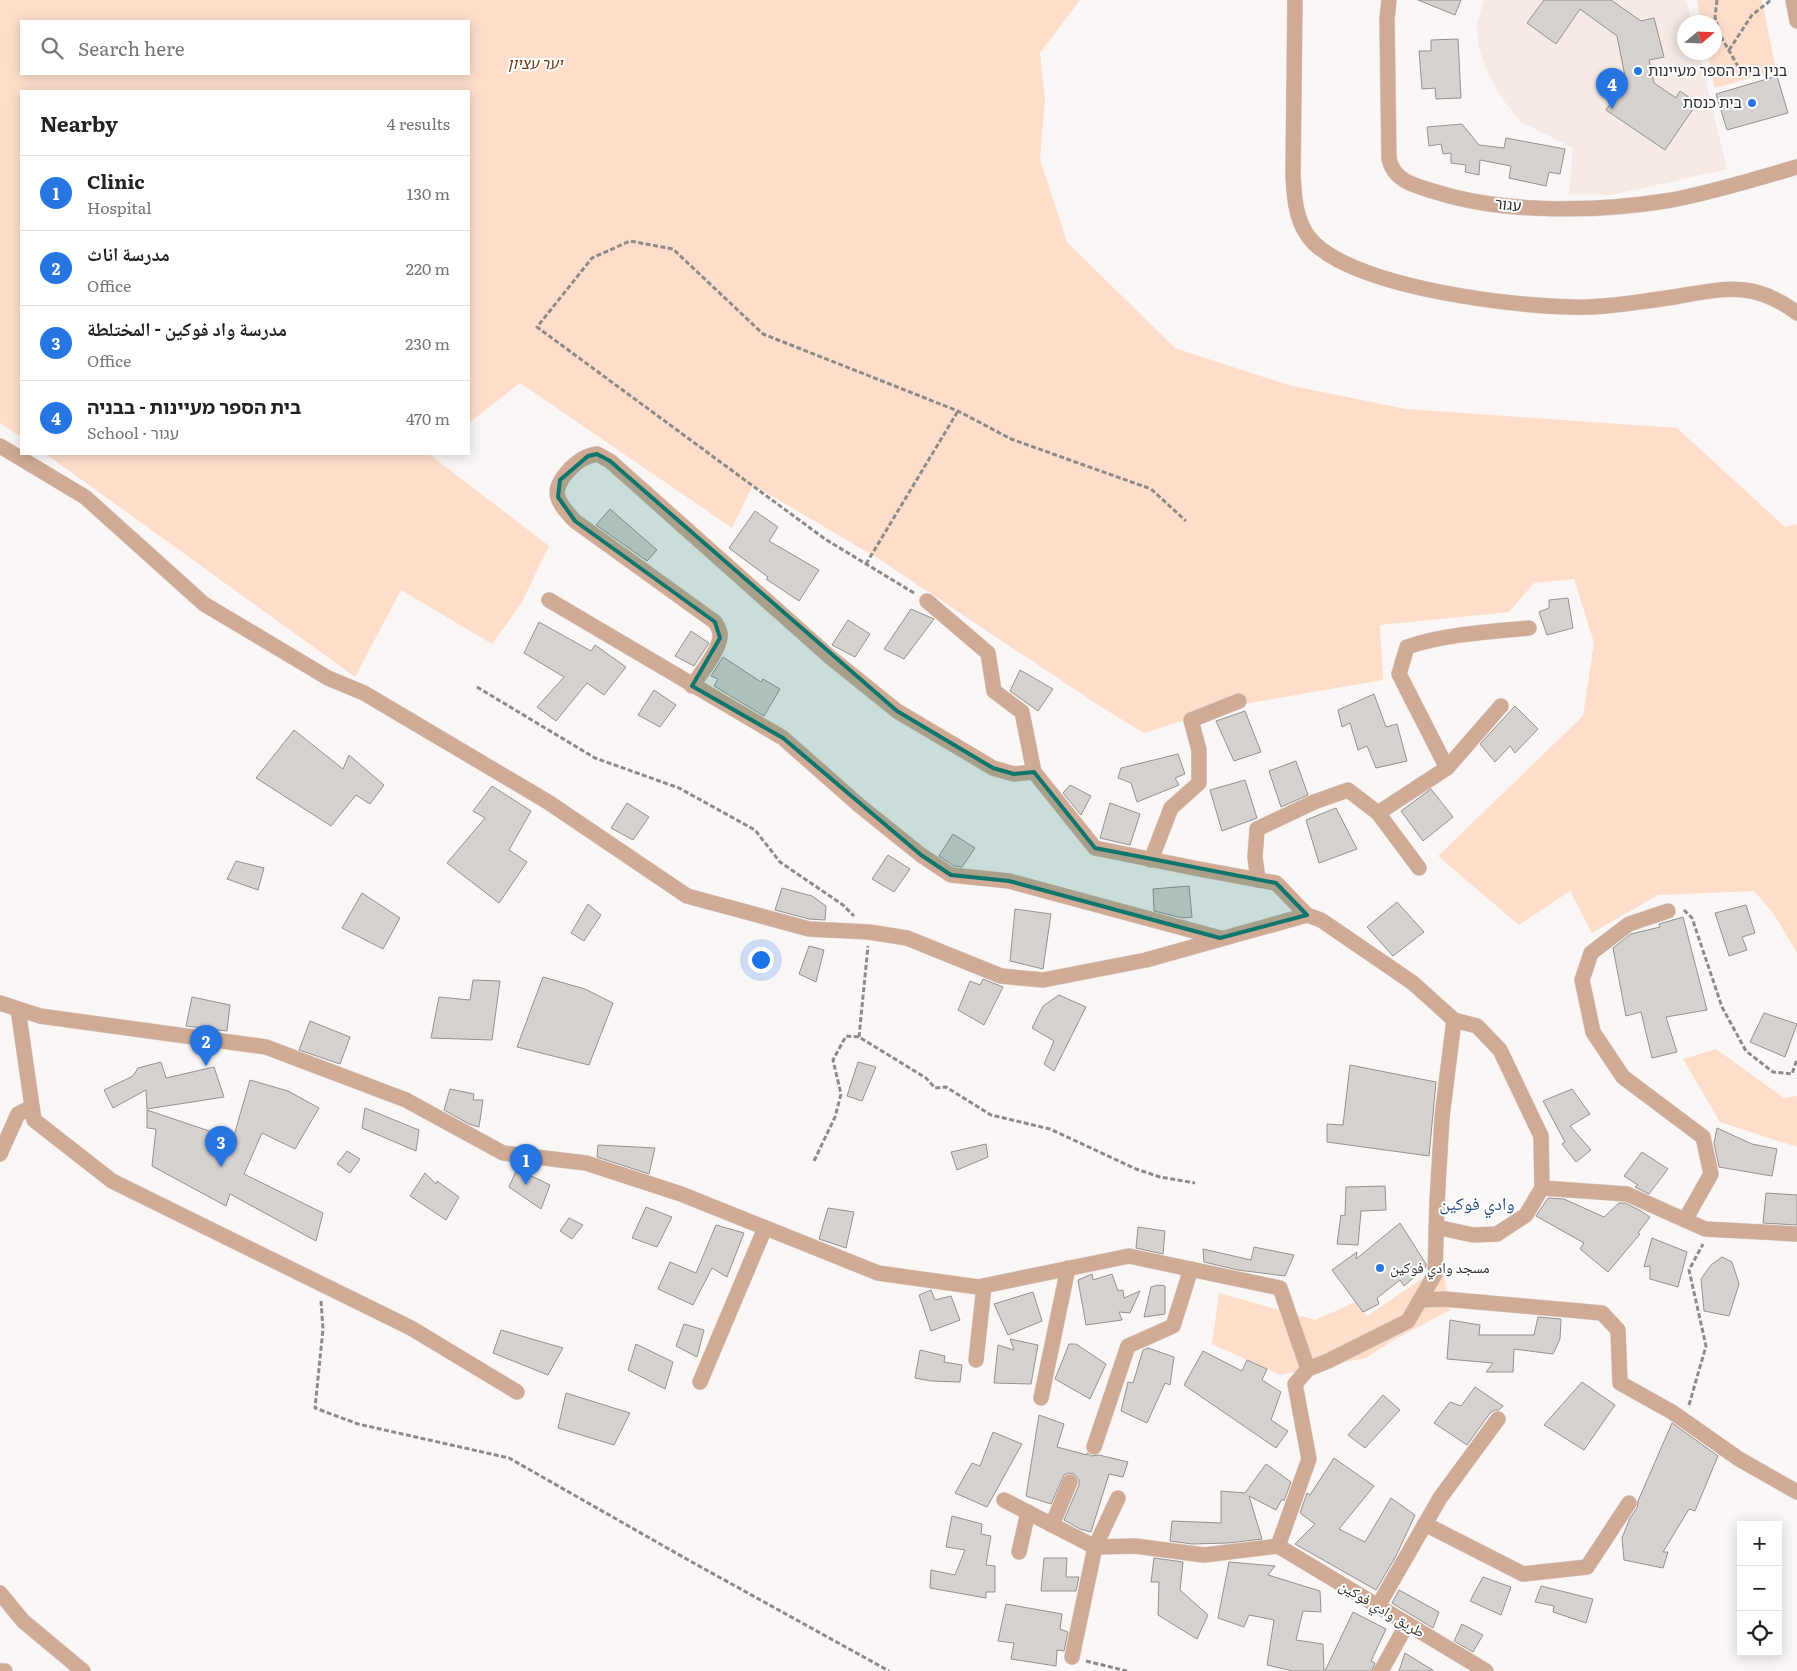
<!DOCTYPE html>
<html lang="en">
<head>
<meta charset="utf-8">
<style>
	:root { --surface:#fff; --page:#f6f6f6; --text:#222; --muted:#767676; --line:#e0e0e0; --accent:#2675e0 }
	body { margin:0; font-family:Literata,"Noto Naskh Arabic","Noto Sans Hebrew",serif; background:var(--page); color:var(--text) }
	.controls { position:absolute; right:15px; bottom:15px; display:grid; overflow:hidden; border-radius:0px; box-shadow:0 2px 12px #0003 }
	.controls button { width:45px; height:45px; display:grid; place-items:center; padding:0; border:0; border-bottom:1px solid var(--line); background:var(--surface); color:var(--text); font:25px sans-serif }
	.compass { position:absolute; left:1677px; top:15px; width:45px; height:45px; border-radius:50%; background:var(--surface); box-shadow:0 2px 12px #0003; rotate:71deg }
	.you { position:absolute; left:760px; top:959px; width:18px; height:18px; margin:-12px; border:4px solid #fff; border-radius:50%; background:#1a73e8; box-shadow:0 0 0 8px #1a73e833 }
	.badge { display:grid; place-items:center; width:32px; height:32px; border-radius:50%; background:var(--accent); color:#fff; font-size:16px; font-weight:700 }
	.pin { position:absolute; translate:-50% -41px; filter:drop-shadow(0 1px 2px #0008) }
	.pin::after { content:''; position:absolute; top:26px; width:18px; height:15px; background:inherit; clip-path:polygon(0 0,100% 0,50% 100%) }
	.list { margin:0; padding:0; list-style:none }
	h2 { display:flex; justify-content:space-between; align-items:center; height:65px; margin:0; padding:0 20px; font-size:21px }
	h2 small { font-size:16px; font-weight:400; color:var(--muted) }
	.list li { display:grid; grid-template-columns:32px 1fr auto; gap:15px; align-items:center; box-sizing:border-box; height:75px; padding:0 20px; border-top:1px solid var(--line) }
	.list b { display:block; font-size:19px; white-space:nowrap }
	.list p { margin:0; font-size:16px; white-space:nowrap; color:var(--muted) }
	.list em { font-size:16px; font-style:normal; color:var(--muted) }
	.icon { flex:none; width:28px; height:28px; fill:none; stroke:currentColor; stroke-width:2; stroke-linecap:round; stroke-linejoin:round }
	.map { position:relative; flex:none; width:1797px; height:1671px; overflow:hidden }
	.search { position:absolute; background:var(--surface); box-shadow:0 2px 12px #0003; left:20px; top:20px; width:450px; height:55px; display:flex; align-items:center; gap:12px; box-sizing:border-box; padding:0 18px; border-radius:0px; color:var(--muted); font-size:19px }
	.panel { position:absolute; background:var(--surface); box-shadow:0 2px 12px #0003; left:20px; top:90px; width:450px; height:365px; border-radius:0px }
	.map>svg:first-child { display:block }
</style>
</head>
<body>
<div class="map">
<svg width="1797" height="1671" viewBox="0 0 1797 1671">
	<rect width="100%" height="100%" fill="#fbf7f6"/>
	<polygon fill="#f5eae4" points="1484,0 1686,0 1692,22 1684,22 1684,52 1699,53 1727,169 1671,182 1610,195 1569,194 1573,148 1521,122 1500,96 1487,71 1478,45 1477,23"/>
	<g fill="#fedecb" fill-rule="evenodd">
		<path d="M 0,0 L 1080,0 L 1040,53 L 1045,99 L 1040,159 L 1067,242 L 1175,348 L 1288,385 L 1406,409 L 1677,428 L 1785,527 L 1797,524 L 1797,953 L 1773,913 L 1754,891 L 1658,895 L 1592,933 L 1570,891 L 1519,925 L 1438,856 L 1583,716 L 1594,643 L 1574,579 L 1534,583 L 1509,612 L 1380,625 L 1383,680 L 1227,707 L 1144,733 L 1098,705 L 879,559 L 753,485 L 732,528 L 520,383 L 469,423 L 469,91 L 21,91 L 21,437 L 0,423 ZM 21,21 L 469,21 L 469,74 L 21,74 Z"/>
		<polygon points="1697,0 1762,0 1776,71 1715,88 1707,53 1714,52 1714,22 1701,22"/>
		<polygon points="46,454 429,454 549,546 521,604 492,644 401,590 355,677"/>
		<polygon points="1716,1049 1784,1098 1797,1096 1797,1147 1720,1122 1683,1059"/>
		<polygon points="1442,1265 1450,1310 1392,1341 1366,1358 1280,1375 1212,1344 1219,1293 1315,1320 1356,1302 1367,1316"/>
	</g>
	<g fill="#d5d2d0" stroke="#949190">
		<polygon points="1418,0 1461,0 1455,15"/>
		<polygon points="1544,0 1611,0 1641,21 1654,18 1664,57 1649,60 1654,83 1676,98 1680,91 1697,103 1665,150 1606,110 1626,81 1617,36 1580,9 1556,44 1527,23"/>
		<polygon points="1458,39 1461,98 1436,99 1435,88 1422,89 1419,51 1431,51 1431,40"/>
		<polygon points="1777,76 1788,113 1727,130 1716,94"/>
		<polygon points="1462,124 1479,145 1504,148 1506,138 1565,149 1560,174 1549,172 1546,186 1509,178 1511,166 1480,160 1479,175 1465,172 1466,165 1451,163 1451,153 1443,154 1441,144 1429,146 1427,127"/>
		<polygon points="610,509 657,550 647,561 596,525"/>
		<polygon points="755,511 778,527 769,541 819,570 799,601 766,579 768,577 729,548"/>
		<polygon points="1568,598 1573,628 1547,635 1539,612 1549,608 1549,600"/>
		<polygon points="911,609 934,619 904,659 884,649"/>
		<polygon points="848,620 870,634 855,657 832,645"/>
		<polygon points="539,622 591,651 595,645 626,667 604,695 587,683 556,721 537,707 564,677 524,653"/>
		<polygon points="691,631 709,643 694,666 675,656"/>
		<polygon points="723,657 761,682 763,679 780,689 764,716 714,686 718,679 711,676"/>
		<polygon points="1020,670 1053,689 1038,711 1010,691"/>
		<polygon points="654,690 676,705 660,727 638,715"/>
		<polygon points="1374,694 1386,727 1397,724 1407,761 1376,768 1367,746 1358,750 1350,723 1342,727 1338,710"/>
		<polygon points="1515,706 1538,729 1515,753 1510,746 1495,762 1480,744"/>
		<polygon points="1245,711 1261,752 1234,761 1216,721"/>
		<polygon points="294,730 343,769 349,755 384,785 370,804 356,795 331,826 256,778"/>
		<polygon points="1178,754 1185,774 1175,778 1179,785 1137,802 1131,783 1118,778 1121,768"/>
		<polygon points="1296,761 1308,795 1281,807 1269,771"/>
		<polygon points="1245,780 1257,818 1222,831 1210,790"/>
		<polygon points="1070,785 1091,796 1081,815 1063,793"/>
		<polygon points="492,786 531,811 509,850 527,862 499,903 447,863 485,818 473,811"/>
		<polygon points="1431,789 1453,817 1423,841 1401,811"/>
		<polygon points="627,803 649,817 633,840 611,828"/>
		<polygon points="1110,803 1140,814 1130,845 1100,838"/>
		<polygon points="1336,808 1357,849 1319,863 1306,820"/>
		<polygon points="953,834 975,848 962,867 954,866 939,856"/>
		<polygon points="888,855 910,869 894,892 872,879"/>
		<polygon points="236,861 264,868 258,890 227,879"/>
		<polygon points="1189,886 1192,917 1183,918 1154,911 1153,889"/>
		<polygon points="782,888 812,896 826,906 825,920 809,919 775,910"/>
		<polygon points="362,893 400,918 383,949 342,928"/>
		<polygon points="1397,902 1424,932 1393,956 1367,927"/>
		<polygon points="588,904 601,915 584,941 571,933"/>
		<polygon points="1746,905 1755,933 1742,937 1747,950 1729,956 1715,913"/>
		<polygon points="1015,909 1051,914 1043,969 1010,961"/>
		<polygon points="1683,917 1707,1010 1666,1017 1677,1052 1652,1058 1641,1012 1626,1016 1613,948 1631,934 1660,927 1659,924"/>
		<polygon points="809,946 824,950 816,982 799,974"/>
		<polygon points="543,977 585,989 613,1003 589,1065 517,1047"/>
		<polygon points="983,979 1003,987 984,1025 958,1010 970,981 980,985"/>
		<polygon points="473,980 500,981 492,1040 431,1038 439,997 470,1000"/>
		<polygon points="1059,995 1086,1007 1054,1071 1044,1064 1054,1041 1032,1028 1043,1006"/>
		<polygon points="192,997 230,1005 227,1031 186,1026"/>
		<polygon points="1764,1013 1797,1024 1785,1057 1750,1042"/>
		<polygon points="310,1021 350,1037 340,1064 299,1050"/>
		<polygon points="161,1062 166,1078 214,1067 224,1097 147,1109 146,1090 113,1108 104,1090 133,1076 138,1068"/>
		<polygon points="858,1062 876,1067 862,1101 847,1096"/>
		<polygon points="1350,1065 1436,1082 1429,1156 1327,1142 1327,1124 1343,1125"/>
		<polygon points="250,1080 288,1091 319,1108 295,1149 262,1133 244,1174 323,1213 316,1241 230,1194 226,1206 152,1166 156,1129 147,1128 147,1110 233,1139"/>
		<polygon points="450,1089 474,1094 473,1100 483,1100 479,1127 469,1124 444,1110"/>
		<polygon points="1572,1089 1590,1114 1570,1126 1591,1150 1576,1162 1562,1144 1565,1142 1543,1101"/>
		<polygon points="365,1108 419,1130 416,1151 362,1128"/>
		<polygon points="1717,1128 1752,1144 1777,1149 1772,1176 1719,1167 1714,1143"/>
		<polygon points="986,1144 988,1157 957,1170 951,1152"/>
		<polygon points="598,1145 655,1148 649,1174 597,1157"/>
		<polygon points="347,1151 360,1159 350,1173 337,1164"/>
		<polygon points="1642,1152 1668,1169 1649,1194 1635,1187 1638,1185 1624,1176"/>
		<polygon points="517,1169 550,1185 541,1209 509,1187"/>
		<polygon points="425,1173 436,1184 437,1181 459,1197 446,1220 410,1196"/>
		<polygon points="1385,1186 1386,1210 1361,1211 1358,1245 1337,1244 1341,1215 1345,1216 1346,1187"/>
		<polygon points="1766,1193 1797,1195 1797,1225 1763,1223"/>
		<polygon points="1548,1198 1564,1199 1604,1217 1619,1203 1625,1203 1641,1211 1650,1217 1638,1233 1640,1234 1608,1272 1580,1249 1584,1243 1536,1216"/>
		<polygon points="646,1207 672,1217 657,1247 632,1238"/>
		<polygon points="828,1208 854,1212 846,1248 819,1239"/>
		<polygon points="569,1218 583,1225 572,1239 560,1231"/>
		<polygon points="1400,1223 1426,1264 1426,1267 1404,1286 1400,1280 1377,1298 1379,1304 1363,1312 1332,1270 1357,1252 1356,1259"/>
		<polygon points="716,1225 744,1233 727,1277 712,1268 693,1305 658,1289 670,1262 696,1273"/>
		<polygon points="1138,1227 1165,1231 1163,1254 1136,1248"/>
		<polygon points="1652,1238 1687,1252 1678,1287 1650,1279 1650,1266 1644,1267"/>
		<polygon points="1254,1247 1294,1255 1285,1276 1238,1270 1204,1262 1203,1249 1251,1260"/>
		<polygon points="1722,1257 1732,1262 1739,1284 1729,1316 1704,1311 1701,1279 1711,1265"/>
		<polygon points="1092,1274 1093,1280 1112,1274 1118,1291 1123,1290 1124,1298 1140,1291 1130,1313 1119,1312 1122,1320 1086,1325 1078,1280"/>
		<polygon points="1158,1285 1165,1286 1165,1314 1144,1317 1151,1287"/>
		<polygon points="931,1290 935,1300 951,1296 960,1320 931,1331 919,1295"/>
		<polygon points="1033,1292 1042,1321 1008,1335 994,1304"/>
		<polygon points="1538,1317 1561,1319 1560,1339 1553,1354 1514,1349 1513,1372 1486,1372 1493,1363 1447,1359 1450,1320 1480,1325 1479,1335 1534,1335"/>
		<polygon points="684,1324 704,1330 697,1357 676,1346"/>
		<polygon points="501,1330 563,1348 548,1375 493,1353"/>
		<polygon points="1010,1339 1038,1345 1031,1384 994,1383 998,1345 1014,1350"/>
		<polygon points="636,1344 673,1362 665,1389 628,1370"/>
		<polygon points="1069,1344 1076,1344 1106,1364 1090,1399 1055,1379"/>
		<polygon points="1148,1348 1174,1357 1170,1385 1165,1383 1147,1423 1121,1411 1128,1382 1133,1383 1143,1350"/>
		<polygon points="920,1350 945,1356 944,1362 962,1365 960,1382 931,1381 915,1378"/>
		<polygon points="1203,1351 1242,1371 1247,1360 1267,1369 1262,1380 1281,1392 1271,1420 1288,1431 1276,1448 1184,1385"/>
		<polygon points="1582,1382 1615,1405 1584,1450 1544,1425"/>
		<polygon points="1475,1387 1503,1406 1499,1410 1495,1410 1490,1413 1467,1445 1434,1423 1450,1402 1461,1406"/>
		<polygon points="566,1393 630,1413 614,1445 558,1428"/>
		<polygon points="1383,1395 1400,1410 1365,1448 1348,1435"/>
		<polygon points="1039,1415 1064,1424 1057,1447 1087,1455 1087,1453 1091,1456 1099,1455 1128,1462 1123,1477 1109,1474 1091,1532 1080,1529 1064,1520 1079,1485 1079,1480 1074,1474 1069,1473 1064,1475 1051,1504 1026,1496"/>
		<polygon points="1672,1423 1718,1456 1695,1511 1689,1509 1663,1552 1668,1552 1663,1568 1624,1560 1622,1538 1630,1518 1637,1508 1638,1501"/>
		<polygon points="993,1432 1022,1444 987,1507 955,1493 972,1463 980,1466"/>
		<polygon points="1334,1458 1374,1486 1339,1529 1365,1542 1391,1498 1415,1515 1396,1556 1376,1590 1295,1544 1315,1524 1300,1513 1307,1493 1310,1495"/>
		<polygon points="1266,1464 1291,1482 1284,1501 1282,1499 1276,1510 1249,1496 1262,1539 1228,1543 1192,1544 1170,1541 1172,1521 1221,1523 1221,1491 1245,1493"/>
		<polygon points="952,1516 982,1524 981,1534 991,1536 986,1565 995,1566 995,1592 986,1592 986,1598 930,1588 931,1570 955,1575 965,1550 946,1547"/>
		<polygon points="1044,1558 1067,1558 1066,1577 1079,1577 1076,1591 1041,1591"/>
		<polygon points="1154,1558 1183,1562 1180,1590 1208,1615 1197,1639 1158,1615 1159,1582 1151,1582"/>
		<polygon points="1229,1562 1275,1566 1268,1575 1320,1591 1321,1612 1303,1611 1296,1640 1323,1644 1324,1671 1293,1671 1267,1665 1274,1620 1249,1615 1244,1627 1218,1618"/>
		<polygon points="1483,1577 1511,1587 1501,1615 1470,1601"/>
		<polygon points="1541,1586 1593,1599 1586,1623 1553,1612 1554,1606 1535,1602"/>
		<polygon points="1399,1590 1439,1612 1433,1628 1392,1603"/>
		<polygon points="1006,1604 1062,1614 1060,1629 1068,1632 1064,1651 1057,1650 1056,1666 1011,1659 1014,1643 998,1641"/>
		<polygon points="1353,1612 1386,1629 1371,1661 1375,1663 1372,1671 1325,1671"/>
		<polygon points="1462,1624 1483,1635 1473,1652 1454,1641"/>
		<polygon points="1405,1653 1434,1671 1399,1671"/>
	</g>
	<g fill="none" stroke-linecap="round" stroke-linejoin="round">
		<defs>
			<g id="minor">
				<path d="M 1295,0 L 1293,174 C 1294,195 1295,218 1308,236 C 1345,288 1526,309 1588,307 C 1615,306 1641,302 1667,298 C 1719,290 1751,278 1797,313"/>
				<path d="M 1389,0 L 1387,19 L 1389,159 C 1394,182 1417,186 1436,192 C 1506,214 1600,212 1672,200 C 1714,192 1756,179 1797,167"/>
				<polyline points="1793,0 1797,21"/>
				<polyline points="0,446 85,497 204,604 328,678 364,693 548,802 687,896 809,929 869,932 907,938 1001,976 1043,980 1146,960 1307,915 1321,920 1413,983 1454,1020"/>
				<polyline points="549,600 783,738 860,806 921,855 951,875 1009,881 1220,938"/>
				<polyline points="927,601 988,653 994,691 1022,712 1034,772 1095,848 1199,869 1276,883 1307,915"/>
				<path d="M 692,686 C 700,674 719,651 720,637 C 721,632 718,627 715,622 L 575,521 C 556,501 549,491 570,469 C 578,461 585,456 597,454 L 610,461 L 830,657 L 897,711 L 993,768 L 1014,774 L 1034,772"/>
				<path d="M 1447,768 L 1399,674 L 1407,647 C 1446,634 1488,632 1529,628"/>
				<polyline points="1378,813 1447,768 1501,706"/>
				<polyline points="1151,860 1171,808 1199,783 1199,750 1191,720 1239,701"/>
				<polyline points="1258,880 1255,857 1257,829 1314,802 1348,790 1378,813 1419,868"/>
				<polyline points="1668,911 1629,924 1591,953 1582,980 1593,1032 1623,1077 1703,1137 1711,1174 1685,1220"/>
				<polyline points="0,1003 40,1016 266,1047 406,1100 503,1153 586,1163 681,1194 878,1273 978,1287 1129,1256 1280,1288 1308,1369"/>
				<polyline points="18,1009 34,1120 112,1181 411,1328 517,1392"/>
				<polyline points="0,1154 18,1114 32,1107"/>
				<polyline points="1436,1227 1473,1235 1497,1234 1526,1215 1542,1188"/>
				<polyline points="1420,1300 1444,1299 1602,1313 1618,1330 1620,1383 1672,1412 1739,1459 1797,1492"/>
				<polyline points="976,1360 984,1286"/>
				<polyline points="700,1382 765,1228"/>
				<polyline points="1041,1398 1068,1268"/>
				<polyline points="1094,1447 1128,1346 1173,1326 1191,1269"/>
				<polyline points="1004,1500 1095,1547 1135,1546 1204,1555 1278,1546"/>
				<polyline points="1425,1524 1523,1574 1587,1567 1629,1503"/>
				<polyline points="1052,1525 1070,1482"/>
				<polyline points="1278,1546 1309,1459 1295,1384 1308,1369 1328,1361 1408,1321 1435,1274 1437,1203 1442,1117 1454,1020 1477,1026 1500,1050 1541,1136 1542,1188 1627,1194 1705,1229 1797,1234"/>
				<polyline points="1278,1546 1486,1671"/>
				<polyline points="1019,1552 1028,1512"/>
				<polyline points="0,1593 23,1621 83,1671"/>
				<polyline points="1378,1606 1440,1498 1498,1419"/>
				<polyline points="1072,1657 1095,1547 1118,1498"/>
				<polyline points="0,1671 5,1671"/>
				<polyline points="1381,1671 1407,1624"/>
			</g>
		</defs>
		<use href="#minor" stroke="#d7d3d2" stroke-width="16"/>
		<g stroke="#8d8b8a" stroke-width="3" stroke-dasharray="5 2.5" stroke-linecap="butt">
			<polyline points="1717,0 1715,17 1720,35 1739,68"/>
			<polyline points="1729,50 1752,15 1771,0"/>
			<polyline points="866,564 958,411"/>
			<polyline points="914,593 825,539 537,327 592,258 630,241 673,249 763,334 958,411 1011,439 1151,489 1186,521"/>
			<polyline points="477,687 595,758 679,788 755,830 780,862 843,905 854,916"/>
			<polyline points="1684,910 1692,918 1722,1007 1746,1051 1773,1072 1792,1074 1797,1059"/>
			<polyline points="859,1037 868,946"/>
			<polyline points="814,1161 835,1117 841,1094 833,1060 846,1036 859,1037 926,1078 935,1088 946,1087 991,1115 1050,1129 1136,1169 1160,1177 1195,1183"/>
			<polyline points="321,1301 323,1329 315,1408 358,1424 509,1458 690,1561 889,1671"/>
			<polyline points="1689,1405 1706,1346 1689,1270 1703,1244"/>
			<polyline points="1086,1661 1127,1671"/>
		</g>
		<use href="#minor" stroke="#d0aa94" stroke-width="15"/>
	</g>
	<path fill="#0f766e" fill-opacity="0.2" stroke="#0f766e" stroke-width="4" stroke-linejoin="round" d="M 597,454 L 610,461 L 897,711 L 993,768 L 1014,774 L 1034,772 L 1095,848 L 1276,883 L 1307,915 L 1220,938 L 1009,881 L 951,875 L 921,855 L 783,738 L 692,686 L 720,638 L 715,622 L 575,521 L 558,497 L 560,480 L 588,456 Z"/>
	<g fill="#2675e0" stroke="#fff" stroke-width="2">
		<circle cx="1638" cy="71" r="5"/>
		<circle cx="1752" cy="103" r="5"/>
		<circle cx="1380" cy="1268" r="5"/>
	</g>
	<g text-anchor="middle" stroke-width="4" stroke-linejoin="round" paint-order="stroke">
		<g font-size="15" font-style="italic" fill="#6f3a14" stroke="#fff">
			<text x="535" y="69">יער עציון</text>
		</g>
		<g font-size="15" fill="#323130" stroke="#fff" text-anchor="start">
			<text x="1648" y="76">בנין בית הספר מעיינות</text>
			<text x="1742" y="108" text-anchor="end">בית כנסת</text>
			<text x="1390" y="1273">مسجد وادي فوكين</text>
		</g>
		<g font-size="15" fill="#323130" stroke="#fff">
			<text transform="translate(1508 205) rotate(6)" y="5">עגור</text>
			<text transform="translate(1382 1609) rotate(31)" y="5">طريق وادي فوکين</text>
		</g>
		<g font-size="18" fill="#2b5086" stroke="#fff">
			<text x="1477" y="1210">وادي فوكين</text>
		</g>
	</g>
</svg>
<div class="controls">
<button>+</button>
<button>−</button>
<button><svg class="icon" aria-label="locate" viewBox="0 0 24 24"><circle cx="12" cy="12" r="6"/><path d="M12 2v4M12 18v4M2 12h4M18 12h4"/></svg></button>
</div>
<svg class="compass" viewBox="-18 -18 36 36"><path d="M0-13l5 13h-10z" fill="#e53935"/><path d="M0 13l5-13h-10z" fill="#767676"/></svg>
<div class="you"></div>
<div class="pin badge" style="left:526px;top:1185px">1</div>
<div class="pin badge" style="left:206px;top:1066px">2</div>
<div class="pin badge" style="left:221px;top:1167px">3</div>
<div class="pin badge" style="left:1612px;top:109px">4</div>
<div class="search"><svg class="icon" aria-label="search" viewBox="0 0 24 24"><circle cx="10" cy="10" r="6"/><path d="M15 15l6 6"/></svg>Search here</div>
<section class="panel">
<h2>Nearby<small>4 results</small></h2>
<ul class="list">
<li><span class="badge">1</span><div><b>Clinic</b><p>Hospital</p></div><em>130 m</em></li>
<li><span class="badge">2</span><div><b>مدرسة اناث</b><p>Office</p></div><em>220 m</em></li>
<li><span class="badge">3</span><div><b>مدرسة واد فوكين - المختلطة</b><p>Office</p></div><em>230 m</em></li>
<li><span class="badge">4</span><div><b>בית הספר מעיינות - בבניה</b><p>School · עגור</p></div><em>470 m</em></li>
</ul>
</section>
</div>
</body>
</html>
